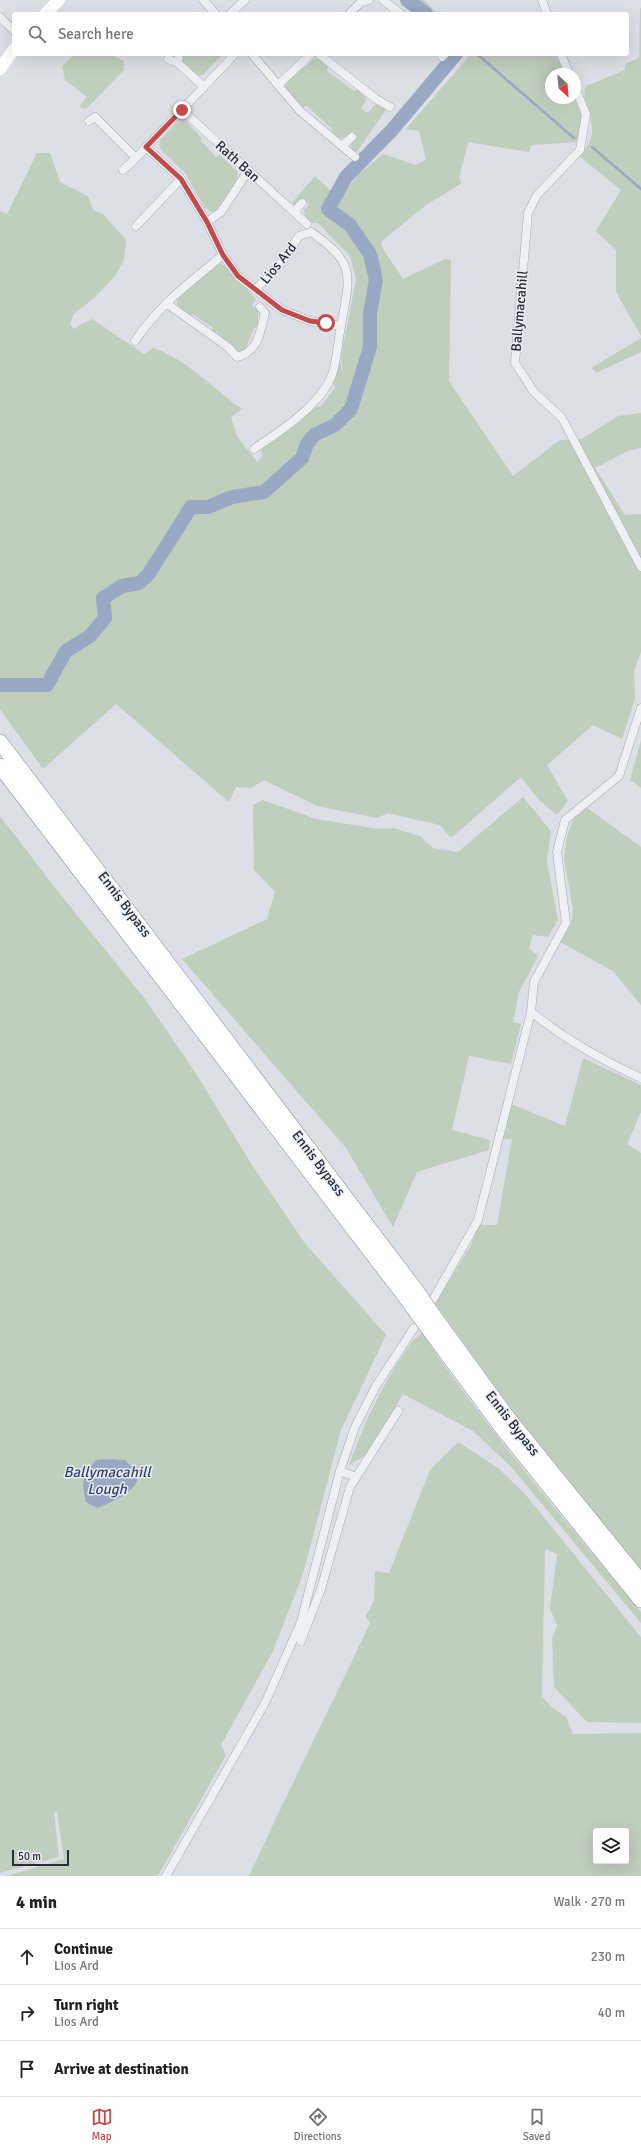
<!DOCTYPE html>
<html lang="en">
<head>
<meta charset="utf-8">
<style>
	:root { --surface:#fff; --page:#f6f6f6; --text:#222; --muted:#767676; --line:#e0e0e0; --accent:#c24a4b }
	body { margin:0; font-family:Signika,sans-serif; background:var(--page); color:var(--text) }
	.controls { position:absolute; right:12px; bottom:12px; display:grid; overflow:hidden; border-radius:4px; box-shadow:0 4px 16px #0002 }
	.controls button { width:36px; height:36px; display:grid; place-items:center; padding:0; border:0; border-bottom:1px solid var(--line); background:var(--surface); color:var(--text); font:20px sans-serif }
	.compass { position:absolute; left:545px; top:68px; width:36px; height:36px; border-radius:50%; background:var(--surface); box-shadow:0 4px 16px #0002; rotate:154deg }
	.scale { position:absolute; left:12px; bottom:10px; width:57px; box-sizing:border-box; padding-left:4px; border:2px solid #272c3a; border-top:0; font-size:11px; line-height:14px; white-space:nowrap; color:#272c3a; -webkit-text-stroke:3px #ebedf3; paint-order:stroke }
	.stop { position:absolute; width:12px; height:12px; margin:-9px; border:3px solid #c24a4b; border-radius:50%; background:#fff }
	.stop.end { background:#c24a4b; border-color:#fff; box-shadow:0 1px 4px #0008 }
	.list { margin:0; padding:0; list-style:none }
	h2 { display:flex; justify-content:space-between; align-items:center; height:52px; margin:0; padding:0 16px; font-size:17px }
	h2 small { font-size:13px; font-weight:400; color:var(--muted) }
	.list li { display:grid; grid-template-columns:26px 1fr auto; gap:12px; align-items:center; box-sizing:border-box; height:56px; padding:0 16px; border-top:1px solid var(--line) }
	.list b { display:block; font-size:15px; white-space:nowrap }
	.list p { margin:0; font-size:13px; white-space:nowrap; color:var(--muted) }
	.list em { font-size:13px; font-style:normal; color:var(--muted) }
	.icon { flex:none; width:22px; height:22px; fill:none; stroke:currentColor; stroke-width:2; stroke-linecap:round; stroke-linejoin:round }
	.map { position:relative; flex:none; width:641px; height:1876px; overflow:hidden }
	.search { position:absolute; background:var(--surface); box-shadow:0 4px 16px #0002; left:12px; right:12px; top:12px; height:44px; display:flex; align-items:center; gap:10px; box-sizing:border-box; padding:0 14px; border-radius:4px; color:var(--muted); font-size:15px }
	.sheet { height:220px; background:var(--surface) }
	nav { display:flex; justify-content:space-around; align-items:center; box-sizing:border-box; height:56px; border-top:1px solid var(--line); background:var(--surface); font-size:11px; color:var(--muted) }
	nav a { display:grid; justify-items:center; gap:2px }
	nav .on { color:var(--accent) }
	.map>svg:first-child { display:block }
</style>
</head>
<body>
<div class="map">
<svg width="641" height="1876" viewBox="0 0 641 1876">
	<rect width="100%" height="100%" fill="#dcdfe5"/>
	<g fill="#c0cebe" fill-rule="evenodd">
		<polygon points="406,0 424,0 438,14 423,14"/>
		<path d="M 640,8 L 641,8 L 641,336 L 616,292 L 616,250 L 596,231 L 621,190 L 579,156 C 582,152 588,146 590,141 C 598,121 579,103 586,86 L 625,70 L 626,63 L 639,58 Z"/>
		<polygon points="75,54 109,54 124,61 124,70 86,109 79,107 87,97 65,80 62,66"/>
		<polygon points="183,54 223,54 203,75 197,76 183,63"/>
		<path d="M 471,54 L 538,56 L 538,54 L 555,54 L 566,74 L 551,74 L 551,98 L 575,98 L 575,96 C 581,113 586,125 577,142 L 531,145 L 529,152 L 468,142 L 459,178 L 462,183 L 426,205 L 382,241 L 381,246 L 403,279 L 445,259 L 451,260 L 449,381 L 513,476 L 560,440 L 582,439 L 618,416 L 641,413 L 641,448 L 628,451 L 595,468 L 625,515 L 641,514 L 641,652 L 634,671 L 635,699 L 622,739 L 593,725 L 547,765 L 568,801 L 557,815 L 539,800 L 521,777 L 451,838 L 440,825 L 388,813 L 377,818 L 317,806 L 264,780 L 251,788 L 236,787 L 229,802 L 116,704 L 43,769 L 0,709 L 0,211 L 7,214 L 37,153 L 50,153 L 60,182 L 88,196 L 93,210 L 103,214 L 126,240 L 124,260 L 115,276 L 95,297 L 74,314 L 70,323 L 73,329 L 92,319 L 144,354 L 153,348 C 187,359 213,389 242,409 L 231,417 L 237,436 L 257,462 L 263,456 L 261,452 L 264,446 L 314,406 L 320,407 L 336,387 L 332,382 L 340,360 L 343,374 L 341,357 L 356,279 L 350,256 L 318,223 L 312,223 L 305,218 L 304,210 L 309,204 L 302,199 L 294,205 L 292,203 L 315,176 L 332,192 L 327,199 L 335,205 L 358,175 L 383,154 L 416,165 L 426,159 L 419,131 L 406,129 Z"/>
		<polygon points="314,59 319,59 328,67 327,71 354,91 358,90 365,95 366,101 361,108 367,113 375,105 380,105 386,110 356,153 352,151 351,144 357,136 352,132 341,139 333,134 332,129 307,106 303,107 287,91 285,86 287,82"/>
		<polygon points="186,121 201,137 201,141 216,157 220,155 238,172 237,181 215,212 210,211 205,208 185,173 160,149 159,142 176,123"/>
		<path d="M 222,264 C 229,267 248,291 256,299 L 252,306 L 258,310 L 258,327 L 254,328 L 247,345 L 249,347 L 239,353 L 231,344 L 213,332 L 212,327 L 192,314 L 188,315 C 181,310 176,308 177,298 L 216,265 Z"/>
		<polygon points="641,338 641,352 596,373 591,368"/>
		<polygon points="641,740 641,788 630,780"/>
		<polygon points="523,797 551,831 547,862 558,920 548,937 533,935 529,948 538,956 519,992 513,1022 521,1024 511,1064 469,1056 452,1130 490,1140 489,1150 417,1172 393,1227 346,1148 182,959 267,919 275,892 254,870 253,805 263,800 316,819 379,829 393,828 420,836 433,848 458,852"/>
		<polygon points="586,807 641,847 641,1005 613,971 560,942 571,924 573,910 564,859 567,836 573,820"/>
		<polygon points="0,816 56,889 145,999 195,1072 252,1165 304,1242 386,1335 341,1430 303,1574 272,1653 221,1745 226,1755 158,1876 6,1876 64,1859 57,1812 54,1813 59,1857 0,1873"/>
		<polygon points="583,1058 641,1085 641,1112 627,1144 641,1153 641,1570 511,1409 435,1303 470,1247 479,1225 497,1225 512,1139 503,1139 511,1104 565,1126"/>
		<path d="M 422,1333 C 488,1431 566,1521 641,1612 L 641,1623 L 512,1468 L 473,1431 L 403,1394 L 374,1444 L 364,1456 L 349,1465 C 362,1429 377,1396 397,1364 C 405,1353 410,1341 422,1333 Z"/>
		<path d="M 458,1442 L 498,1468 L 525,1494 L 641,1637 L 641,1723 L 587,1722 L 554,1687 L 552,1639 L 557,1626 L 550,1608 L 557,1554 L 545,1549 L 542,1697 L 553,1708 L 566,1717 L 573,1734 L 641,1733 L 641,1876 L 249,1876 C 288,1791 330,1708 370,1623 L 366,1616 L 374,1600 L 375,1571 L 389,1573 L 430,1470 ZM 596,1831 L 626,1831 L 626,1861 L 596,1861 Z"/>
	</g>
	<path fill="#9aa8c3" d="M 109,1459 L 125,1460 L 136,1471 C 136,1474 137,1478 137,1481 C 133,1493 108,1504 97,1508 L 86,1502 C 81,1481 82,1476 96,1460 Z"/>
	<g fill="none" stroke-linecap="round" stroke-linejoin="round">
		<g stroke="#9aa8c3" stroke-width="2.5">
			<polyline points="477,54 574,138"/>
			<polyline points="592,147 641,189"/>
		</g>
		<g stroke="#9aa8c3" stroke-width="14">
			<polyline points="407,0 426,14"/>
			<polyline points="0,685 47,685 66,651 90,636 105,618 103,598 122,586 139,583 148,575 191,507 208,507 232,497 264,492 302,458 307,444 314,435 335,425 351,409 370,347 370,313 376,280 370,254 350,225 328,209 346,177 392,130 456,54"/>
		</g>
		<defs>
			<g id="street">
				<polyline points="203,0 216,14"/>
				<polyline points="383,0 401,14"/>
				<polyline points="542,0 547,14"/>
				<polyline points="230,14 245,0"/>
				<polyline points="349,14 360,3 369,0"/>
				<polyline points="0,17 14,31"/>
				<polyline points="179,54 178,63 204,87"/>
				<polyline points="252,54 278,85 311,54"/>
				<polyline points="319,54 376,99 390,107"/>
				<polyline points="561,54 569,74"/>
				<polyline points="442,57 445,54"/>
				<polyline points="168,59 178,63"/>
				<polyline points="278,85 300,111 355,157"/>
				<polyline points="575,87 586,114 580,150 537,195 528,213 515,363 534,392 562,418 641,567"/>
				<polyline points="182,110 307,224"/>
				<polyline points="89,121 95,117 136,158 235,54"/>
				<polyline points="342,146 352,137"/>
				<polyline points="123,170 136,158"/>
				<path d="M 181,179 L 207,222 L 223,255 L 238,276 L 282,310 L 310,321 L 341,326 C 338,341 337,360 332,375 C 320,406 280,431 254,449"/>
				<polyline points="294,212 302,203"/>
				<polyline points="207,222 221,212 248,171"/>
				<polyline points="136,226 181,179 146,147"/>
				<path d="M 255,290 L 281,263 L 299,236 L 311,232 C 357,264 350,275 341,326"/>
				<path d="M 166,303 L 228,347 L 237,357 C 259,351 260,332 265,313 L 260,307"/>
				<path d="M 135,341 C 160,304 189,283 223,255"/>
				<path d="M 531,1012 C 565,1039 601,1060 641,1078"/>
				<polyline points="434,1298 478,1220 531,1012 534,982 566,923 557,852 565,820 619,776 641,708"/>
				<polyline points="340,1471 356,1477"/>
				<polyline points="301,1641 321,1589 350,1487 398,1411"/>
				<polyline points="166,1876 265,1703 301,1622 340,1471 355,1427 376,1386 414,1328"/>
			</g>
			<g id="highway">
				<polyline points="0,742 415,1289"/>
				<polyline points="0,766 407,1299"/>
				<polyline points="438,1322 508,1418 641,1582"/>
				<polyline points="431,1332 503,1429 641,1600"/>
			</g>
		</defs>
		<use href="#street" stroke="#a6a9b2" stroke-width="9"/>
		<use href="#highway" stroke="#858a9a" stroke-width="16"/>
		<use href="#street" stroke="#eff0f4" stroke-width="8"/>
		<g stroke="#fff" stroke-width="12">
			<polyline points="45,14 59,0"/>
			<polyline points="0,69 14,49"/>
		</g>
		<use href="#highway" stroke="#fff" stroke-width="15"/>
		<defs>
			<g id="highway-bridge">
				<polyline points="415,1289 438,1322"/>
				<polyline points="407,1299 431,1332"/>
			</g>
		</defs>
		<use href="#highway-bridge" stroke="#858a9a" stroke-width="16" stroke-linecap="butt"/>
		<use href="#highway-bridge" stroke="#fff" stroke-width="15"/>
	</g>
	<g fill="none" stroke-linecap="round" stroke-linejoin="round">
		<polyline stroke="#c24a4b" stroke-width="5" points="182,110 146,147 181,179 207,222 223,255 238,276 282,310 310,321 326,323"/>
	</g>
	<g text-anchor="middle" stroke-width="3" stroke-linejoin="round" paint-order="stroke">
		<g font-size="14" fill="#272c3a" stroke="#ebedf3">
			<text transform="translate(238 161) rotate(42)" y="5">Rath Ban</text>
			<text transform="translate(278 263) rotate(-51)" y="5">Lios Ard</text>
			<text transform="translate(519 311) rotate(-85)" y="5">Ballymacahill</text>
			<text transform="translate(125 904) rotate(53)" y="5">Ennis Bypass</text>
			<text transform="translate(319 1163) rotate(53)" y="5">Ennis Bypass</text>
			<text transform="translate(513 1423) rotate(52)" y="5">Ennis Bypass</text>
		</g>
		<g font-size="15" font-style="italic" fill="#35466a" stroke="#ebedf3">
			<text x="107" y="1477">Ballymacahill<tspan x="107" dy="17">Lough</tspan></text>
		</g>
	</g>
</svg>
<div class="controls">
<button><svg class="icon" aria-label="layers" viewBox="0 0 24 24"><path d="M12 4l9 5-9 5-9-5zM3 14l9 5 9-5"/></svg></button>
</div>
<svg class="compass" viewBox="-18 -18 36 36"><path d="M0-13l5 13h-10z" fill="#e53935"/><path d="M0 13l5-13h-10z" fill="#767676"/></svg>
<div class="scale">50 m</div>
<div class="stop" style="left:326px;top:323px"></div>
<div class="stop end" style="left:182px;top:110px"></div>
<div class="search"><svg class="icon" aria-label="search" viewBox="0 0 24 24"><circle cx="10" cy="10" r="6"/><path d="M15 15l6 6"/></svg>Search here</div>
</div>
<section class="sheet">
<h2>4 min<small>Walk · 270 m</small></h2>
<ul class="list">
<li><svg class="icon" aria-label="ahead" viewBox="0 0 24 24"><path d="M12 20V5M6 11l6-6 6 6"/></svg><div><b>Continue</b><p>Lios Ard</p></div><em>230 m</em></li>
<li><svg class="icon" aria-label="right" viewBox="0 0 24 24"><path d="M7 20v-9h11M14 6l5 5-5 5"/></svg><div><b>Turn right</b><p>Lios Ard</p></div><em>40 m</em></li>
<li><svg class="icon" aria-label="arrive" viewBox="0 0 24 24"><path d="M6 21V4h12l-3 4 3 4H6"/></svg><div><b>Arrive at destination</b></div></li>
</ul>
</section>
<nav>
<a class="on"><svg class="icon" aria-label="map" viewBox="0 0 24 24"><path d="M3 6l6-2 6 2 6-2v14l-6 2-6-2-6 2zM9 4v14M15 6v14"/></svg>Map</a>
<a><svg class="icon" aria-label="directions" viewBox="0 0 24 24"><path d="M12 3l9 9-9 9-9-9zM9 14v-3h6M13 9l2 2-2 2"/></svg>Directions</a>
<a><svg class="icon" aria-label="saved" viewBox="0 0 24 24"><path d="M7 4h10v16l-5-4-5 4z"/></svg>Saved</a>
</nav>
</body>
</html>
